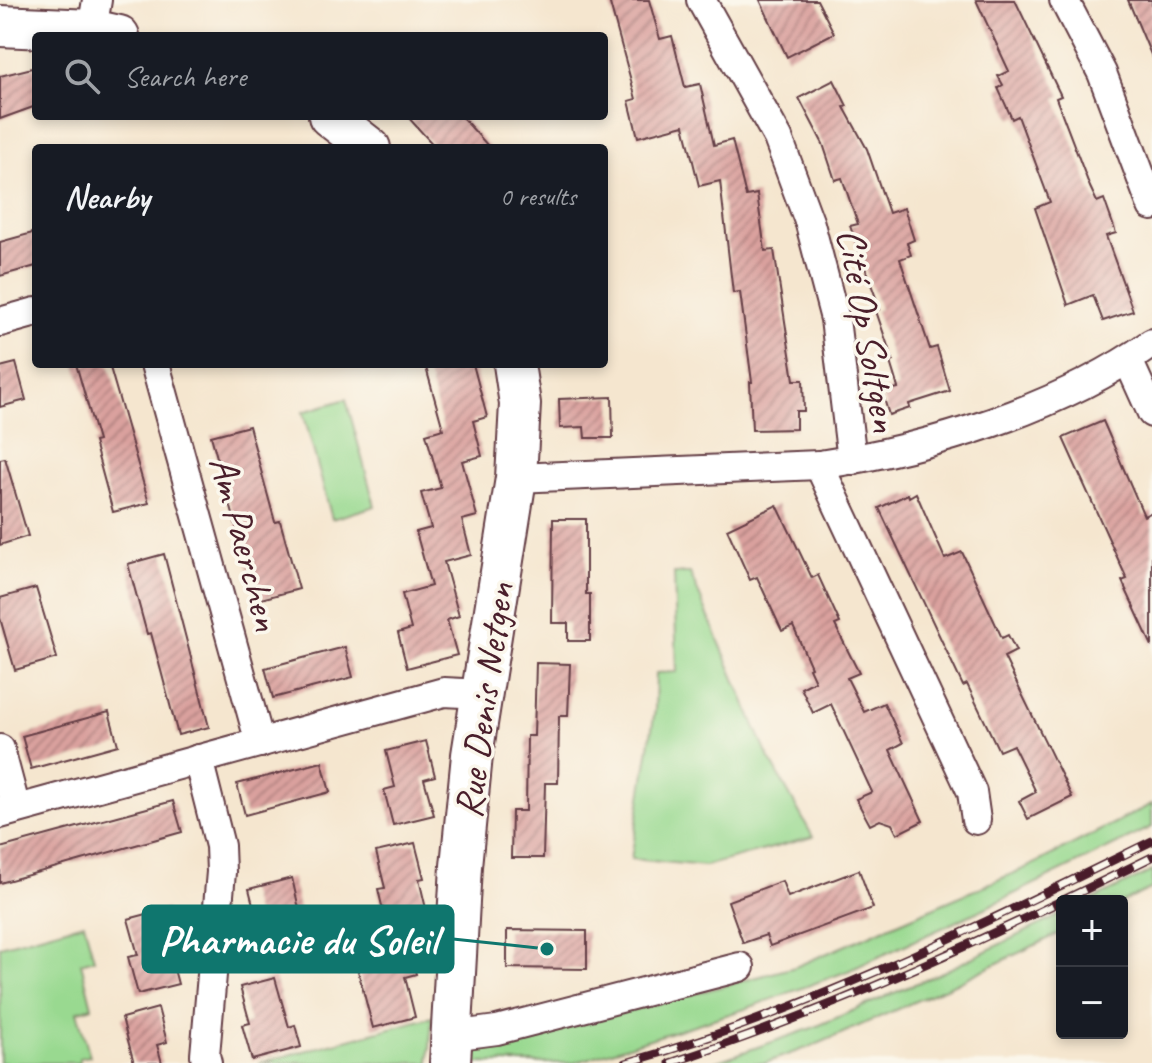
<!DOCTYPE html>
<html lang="en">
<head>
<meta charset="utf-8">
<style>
	:root { --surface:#171b24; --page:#20242c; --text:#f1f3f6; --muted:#9ea1a6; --line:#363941 }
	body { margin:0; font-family:Caveat,sans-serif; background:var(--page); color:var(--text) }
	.controls { position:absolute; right:24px; bottom:24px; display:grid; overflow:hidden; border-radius:8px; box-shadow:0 4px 12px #0003 }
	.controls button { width:72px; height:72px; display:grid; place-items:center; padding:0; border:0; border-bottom:2px solid var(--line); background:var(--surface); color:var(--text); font:40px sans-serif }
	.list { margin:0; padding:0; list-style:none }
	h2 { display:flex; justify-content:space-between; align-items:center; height:104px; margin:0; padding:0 32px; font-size:34px }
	h2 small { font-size:26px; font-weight:400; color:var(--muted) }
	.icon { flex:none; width:44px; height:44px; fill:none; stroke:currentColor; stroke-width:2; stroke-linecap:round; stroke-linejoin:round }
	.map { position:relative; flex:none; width:1152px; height:1063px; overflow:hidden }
	.search { position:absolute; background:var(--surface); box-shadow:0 4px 12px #0003; left:32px; top:32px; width:576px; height:88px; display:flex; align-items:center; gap:20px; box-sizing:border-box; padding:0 28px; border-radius:8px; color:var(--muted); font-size:30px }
	.panel { position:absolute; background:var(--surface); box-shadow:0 4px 12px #0003; left:32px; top:144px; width:576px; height:224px; border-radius:8px }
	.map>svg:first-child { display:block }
</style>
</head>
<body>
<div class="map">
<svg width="1152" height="1063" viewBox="0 0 1152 1063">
	<defs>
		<pattern id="building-hatch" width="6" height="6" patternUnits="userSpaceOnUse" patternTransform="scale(2)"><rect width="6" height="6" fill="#daa19e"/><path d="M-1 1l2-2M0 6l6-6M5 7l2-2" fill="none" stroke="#b38381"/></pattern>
	</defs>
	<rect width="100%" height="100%" fill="#fbf7ec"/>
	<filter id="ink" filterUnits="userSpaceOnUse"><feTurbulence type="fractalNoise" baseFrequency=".0125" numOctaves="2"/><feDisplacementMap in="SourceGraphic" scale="16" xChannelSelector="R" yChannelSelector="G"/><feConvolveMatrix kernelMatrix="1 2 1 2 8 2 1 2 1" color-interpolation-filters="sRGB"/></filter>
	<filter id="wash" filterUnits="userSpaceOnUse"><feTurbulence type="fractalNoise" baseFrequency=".006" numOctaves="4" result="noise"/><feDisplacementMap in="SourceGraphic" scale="32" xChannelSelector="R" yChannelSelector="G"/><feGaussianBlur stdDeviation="1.8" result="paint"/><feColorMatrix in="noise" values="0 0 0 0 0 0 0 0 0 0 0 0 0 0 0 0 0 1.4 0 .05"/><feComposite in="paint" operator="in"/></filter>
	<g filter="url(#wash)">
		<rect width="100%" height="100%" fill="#f5e6cf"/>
		<g fill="#99d990" stroke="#727c5e" stroke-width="2">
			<polygon points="346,399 375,506 332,519 303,412"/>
			<polygon points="674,573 690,573 766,752 813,837 705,866 631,859 655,710 656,673 677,672"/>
			<polygon points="1152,804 1152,827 979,911 848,971 745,1009 574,1063 471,1063 474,1052 795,967 1028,867"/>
			<polygon points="1152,871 1152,888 1122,903 1090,901"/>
			<polygon points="1062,914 1062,932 950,986 820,1043 765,1063 712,1063 815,1027 945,971"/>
			<polygon points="84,923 94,959 81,963 92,1007 77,1012 90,1056 79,1058 80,1063 0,1063 0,946"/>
			<polygon points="432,1017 429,1063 259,1063"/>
		</g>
		<g id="blocks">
			<g fill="url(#building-hatch)">
				<polygon points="609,0 649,0 660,39 672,36 685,87 700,84 714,145 732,140 746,196 757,194 765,251 774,250 794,380 803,380 804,411 796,411 796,429 752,430 750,382 752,382 740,292 733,293 720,181 699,186 684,125 638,137 629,101 636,99"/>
				<polygon points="760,0 817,0 834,33 787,57"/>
				<polygon points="976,0 1015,0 1061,96 1056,98 1090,187 1097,202 1104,199 1116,233 1106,236 1133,311 1103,321 1093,295 1068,305 1035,208 1050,202 1018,116 1012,119 998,88 1003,85 998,76 1009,71"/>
				<polygon points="1128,0 1152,0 1152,57"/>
				<polygon points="36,67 36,106 0,119 0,76"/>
				<polygon points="834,80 847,106 844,107 867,149 889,213 904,208 914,240 907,243 911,255 900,259 930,349 937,347 950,391 909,404 910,408 889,415 882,392 898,388 890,362 893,361 876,311 880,309 850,226 858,224 842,178 835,180 823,144 799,98"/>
				<polygon points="407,116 461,116 490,148 436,148"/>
				<polygon points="36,232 36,266 0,276 0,242"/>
				<polygon points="16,363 26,400 0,407 0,367"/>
				<polygon points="76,364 109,364 149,503 113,512 94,442 98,441"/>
				<polygon points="425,364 473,364 487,417 473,421 482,456 462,461 477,516 462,520 471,555 444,562 459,616 447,620 457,655 407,668 398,633 411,629 402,594 431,586 416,532 431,528 421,493 441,488 426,434 443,429"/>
				<polygon points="612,397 613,438 585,438 584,427 560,428 559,399"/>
				<polygon points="1103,421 1144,516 1152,512 1152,646 1122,581 1127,579 1063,438"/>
				<polygon points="249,426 275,522 280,521 299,589 257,600 211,436"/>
				<polygon points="5,458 28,536 0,545 0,459"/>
				<polygon points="916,493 945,559 962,552 1002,638 1008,635 1016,651 1004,657 1072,797 1028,819 1019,801 1036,792 1013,745 999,751 967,684 963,686 879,508 908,494 909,497"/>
				<polygon points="777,505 812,578 818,575 840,623 835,625 859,673 847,678 864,712 884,703 903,743 890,750 923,821 897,834 892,824 880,820 870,825 856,799 872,792 831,704 813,713 801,688 815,681 809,668 811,667 793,626 782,631 757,577 750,580 727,529"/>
				<polygon points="553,519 586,519 586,594 590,594 590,641 568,641 568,623 552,623"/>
				<polygon points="164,554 209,727 178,735 151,633 147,634 128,564"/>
				<polygon points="36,588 57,658 15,670 0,618 0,598"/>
				<polygon points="345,647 353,677 273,698 265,668"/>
				<polygon points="536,663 570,664 568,716 559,716 558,783 545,783 543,858 511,858 512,811 526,811 527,736 534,736"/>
				<polygon points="109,712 118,745 31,769 22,736"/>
				<polygon points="426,741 435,776 424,779 434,815 393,825 384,790 395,787 386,751"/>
				<polygon points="322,762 330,792 245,815 237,784"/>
				<polygon points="173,801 182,832 0,883 0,848"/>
				<polygon points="415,843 424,878 419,879 427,913 386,923 378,889 385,888 376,852"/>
				<polygon points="859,870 873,908 770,946 766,935 743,943 728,901 782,881 788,897"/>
				<polygon points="292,878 300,913 293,915 302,952 259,962 250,926 258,924 249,889"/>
				<polygon points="166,909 176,945 168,947 178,984 138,994 128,957 138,955 128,919"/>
				<polygon points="507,930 587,931 587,969 507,968"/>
				<polygon points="407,940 416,974 405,977 415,1017 373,1028 357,967 366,965 362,951"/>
				<polygon points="275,978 289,1027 295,1025 301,1047 252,1060 242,1025 250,1023 240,987"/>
				<polygon points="158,1008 167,1042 157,1045 162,1063 134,1063 122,1018"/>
			</g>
		</g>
	</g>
	<g filter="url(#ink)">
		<use href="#blocks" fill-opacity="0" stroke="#643d44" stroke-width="2"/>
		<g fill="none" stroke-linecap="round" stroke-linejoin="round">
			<defs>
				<g id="minor">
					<polyline points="701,0 778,138 810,224 835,319 852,460"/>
					<polyline points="1064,0 1102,73 1152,206"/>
					<polyline points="92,30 97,0"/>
					<polyline points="0,322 36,312"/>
					<polyline points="1128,360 1152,413"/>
					<polyline points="155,364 260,743"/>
					<polyline points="819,465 972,792 976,820"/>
					<path d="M 516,478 L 819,465 C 931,448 1059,409 1152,343"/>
					<polyline points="0,749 16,809"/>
					<polyline points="198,759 220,846 221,872 205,1055 207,1063"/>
					<polyline points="0,814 444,692 482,694"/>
					<polyline points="451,1036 497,1030 740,967"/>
				</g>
				<g id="secondary">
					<polyline points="0,26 92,30 119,36"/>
					<polyline points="329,116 370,148"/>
					<polyline points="450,1063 461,866 472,755 516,478 520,404 514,364"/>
				</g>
			</defs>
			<use href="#minor" stroke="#643d44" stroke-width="32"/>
			<use href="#secondary" stroke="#643d44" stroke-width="44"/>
			<use href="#minor" stroke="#fff" stroke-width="28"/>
			<use href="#secondary" stroke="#fff" stroke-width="40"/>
			<defs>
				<g id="rail">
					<path d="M 626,1063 C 809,1011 981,925 1152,841"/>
					<path d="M 670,1063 C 837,1009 995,934 1152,857"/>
				</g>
			</defs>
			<use href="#rail" stroke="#4a1f2b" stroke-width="9"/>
			<use href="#rail" stroke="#fbf7ec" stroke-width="6" stroke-dasharray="18" stroke-linecap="butt"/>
		</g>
	</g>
	<g text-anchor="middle" stroke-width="7" stroke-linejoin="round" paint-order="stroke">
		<g font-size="40" fill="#4a1f2b" stroke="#fbf7ec">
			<text transform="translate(869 330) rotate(80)" y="14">Cité Op Soltgen</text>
			<text transform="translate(246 543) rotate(75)" y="14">Am Paerchen</text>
			<text transform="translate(483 700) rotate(-82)" y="14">Rue Denis Netgen</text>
		</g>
	</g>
	<path fill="none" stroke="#0f766e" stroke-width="3" d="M547 949L453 939"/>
	<circle fill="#0f766e" stroke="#fbf7ec" stroke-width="3" cx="547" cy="949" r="8"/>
	<rect fill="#0f766e" stroke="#0f766e" stroke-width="3" x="143" y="906" width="310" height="66" rx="8"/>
	<g font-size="42" text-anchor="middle" font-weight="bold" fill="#fff">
		<text x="298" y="954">Pharmacie du Soleil</text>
	</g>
</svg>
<div class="controls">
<button>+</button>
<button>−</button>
</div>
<div class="search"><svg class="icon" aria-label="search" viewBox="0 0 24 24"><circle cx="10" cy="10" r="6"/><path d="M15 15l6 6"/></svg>Search here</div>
<section class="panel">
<h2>Nearby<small>0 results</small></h2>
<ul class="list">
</ul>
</section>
</div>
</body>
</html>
